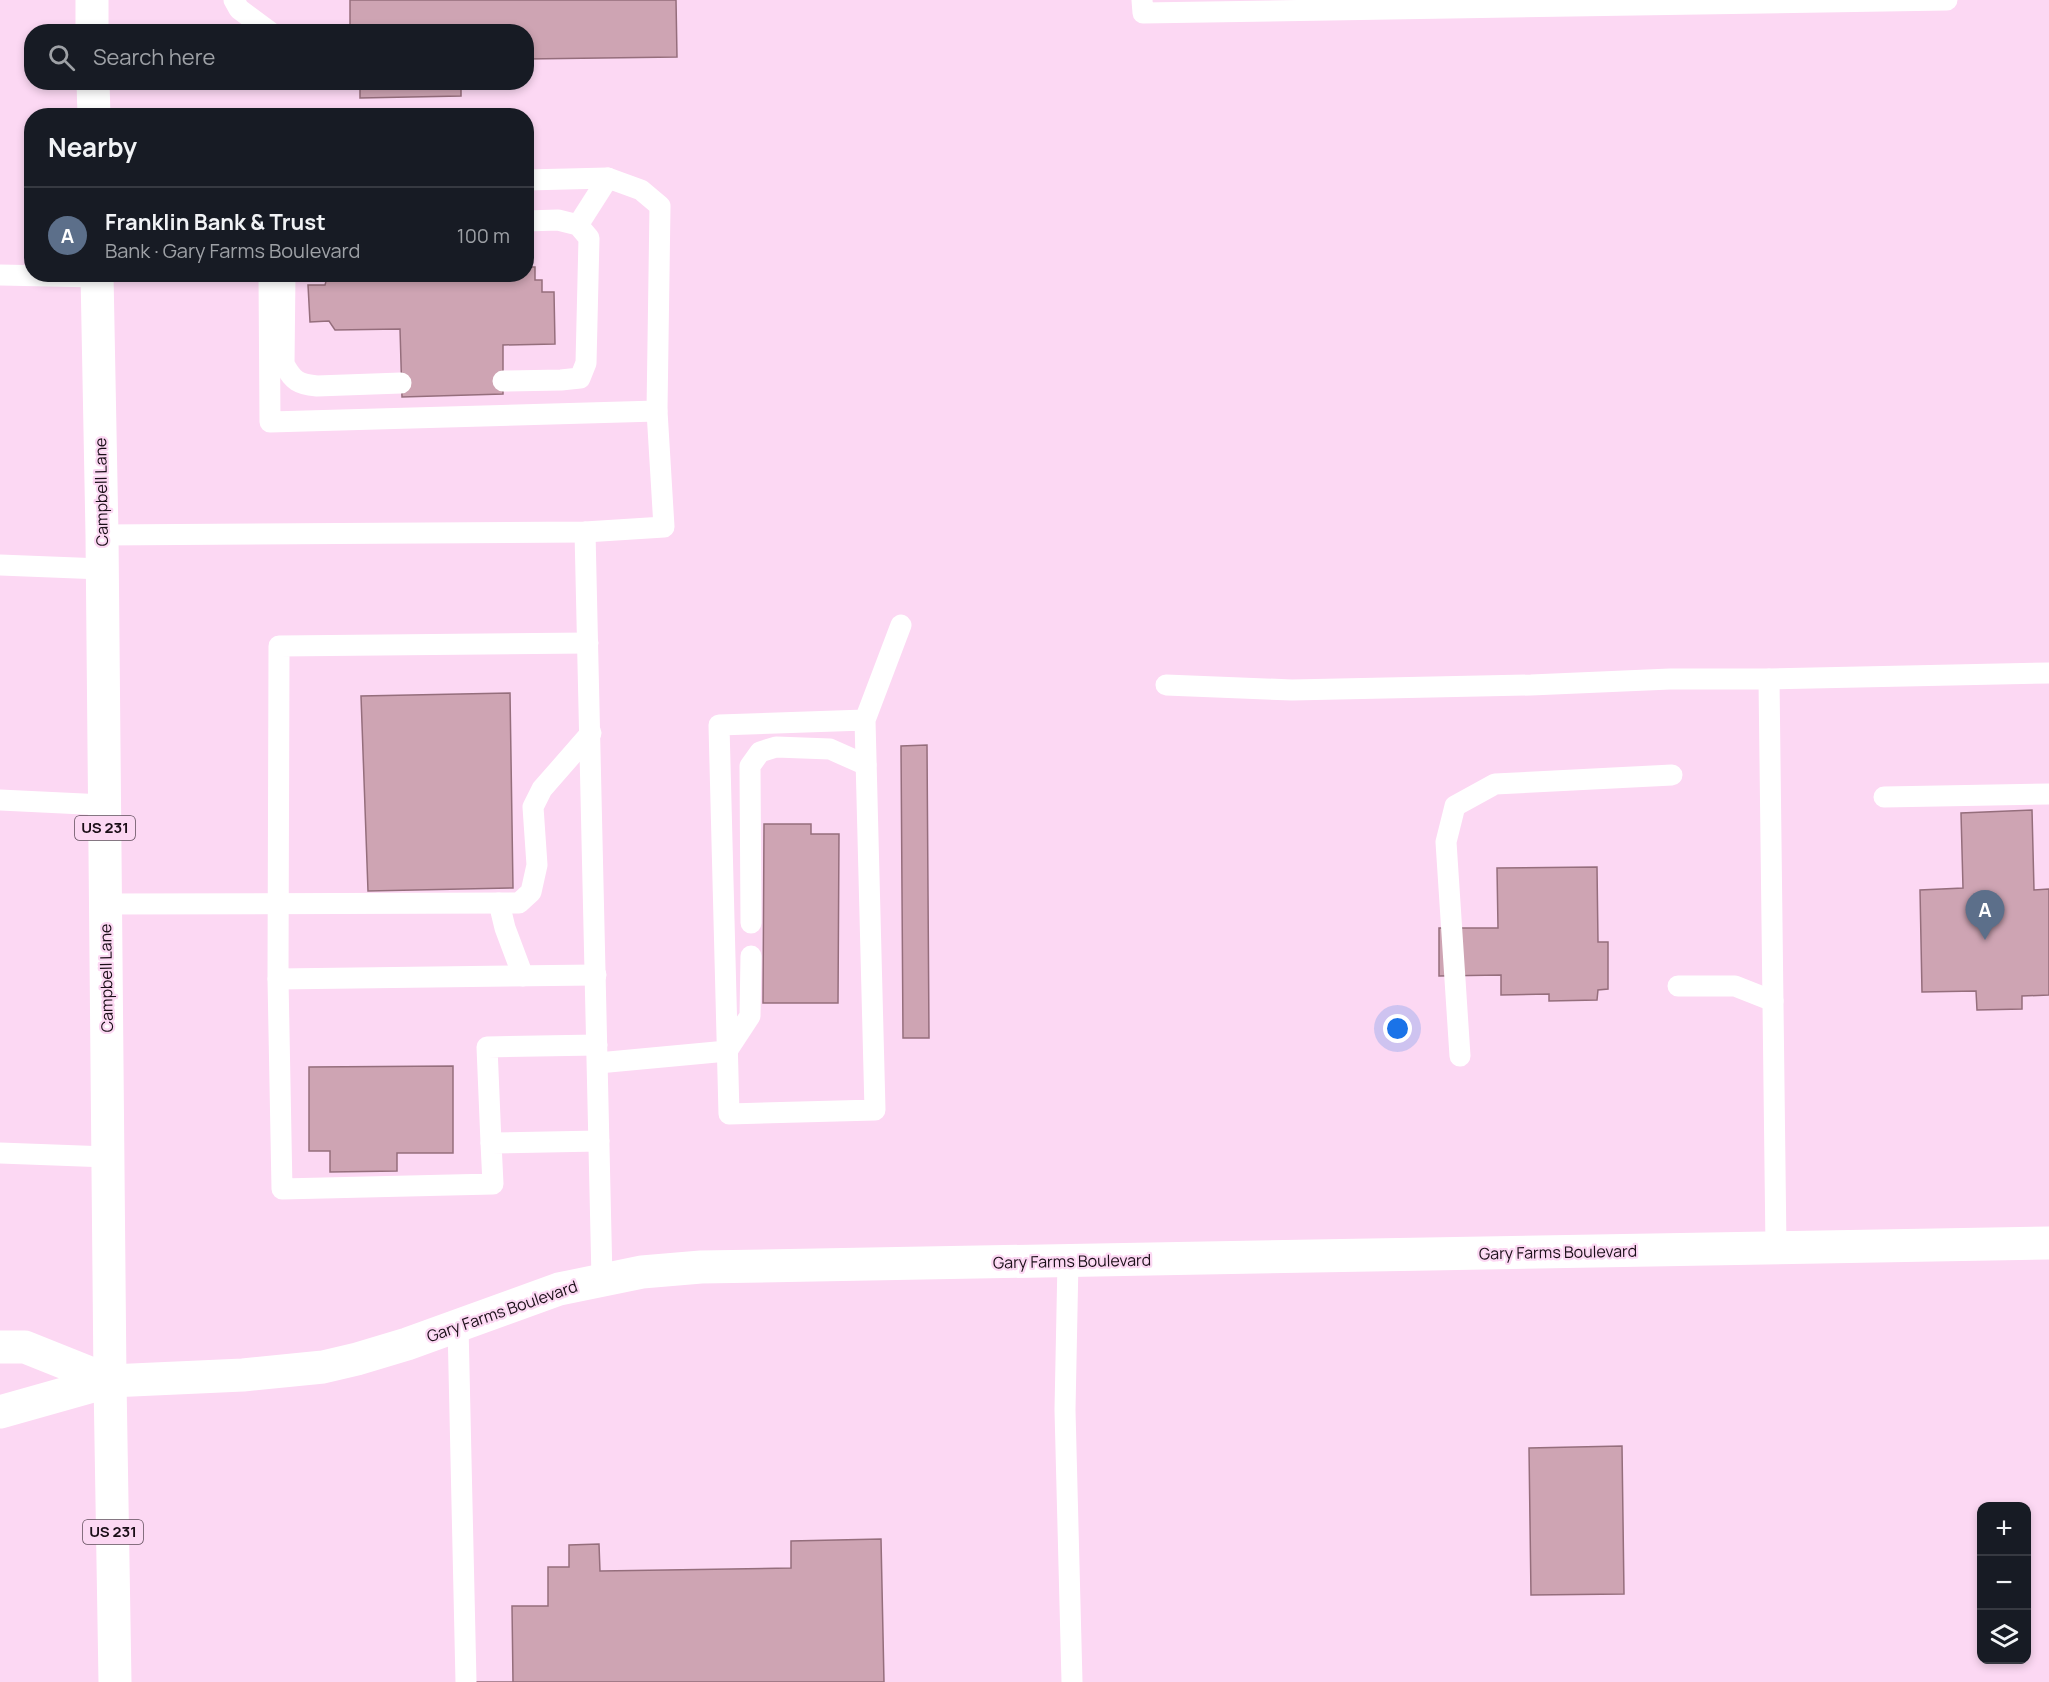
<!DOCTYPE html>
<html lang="en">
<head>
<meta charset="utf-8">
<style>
	:root { --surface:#171b24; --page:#242831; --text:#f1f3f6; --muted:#9ea1a6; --line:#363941; --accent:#db2777 }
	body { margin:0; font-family:Manrope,sans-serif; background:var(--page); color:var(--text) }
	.controls { position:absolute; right:18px; bottom:18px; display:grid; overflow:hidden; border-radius:12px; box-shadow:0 3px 9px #0003 }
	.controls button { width:54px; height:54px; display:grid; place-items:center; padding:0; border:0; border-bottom:2px solid var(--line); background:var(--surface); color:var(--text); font:30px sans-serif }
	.you { position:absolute; left:1398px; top:1029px; width:21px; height:21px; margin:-15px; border:4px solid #fff; border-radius:50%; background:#1a73e8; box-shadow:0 0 0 9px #1a73e833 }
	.badge { display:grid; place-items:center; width:39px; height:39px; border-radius:50%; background:var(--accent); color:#fff; font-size:20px; font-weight:700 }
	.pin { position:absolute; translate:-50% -50px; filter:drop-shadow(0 2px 3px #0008) }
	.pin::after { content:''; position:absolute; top:32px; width:21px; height:18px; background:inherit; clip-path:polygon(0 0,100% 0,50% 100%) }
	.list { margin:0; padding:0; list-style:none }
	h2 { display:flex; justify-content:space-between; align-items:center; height:78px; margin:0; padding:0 24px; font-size:26px }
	h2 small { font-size:20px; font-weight:400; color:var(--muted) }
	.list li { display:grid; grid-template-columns:39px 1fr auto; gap:18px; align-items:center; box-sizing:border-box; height:96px; padding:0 24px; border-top:2px solid var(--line) }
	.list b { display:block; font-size:22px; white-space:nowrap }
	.list p { margin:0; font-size:20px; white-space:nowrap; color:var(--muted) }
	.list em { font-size:20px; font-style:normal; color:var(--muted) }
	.icon { flex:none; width:33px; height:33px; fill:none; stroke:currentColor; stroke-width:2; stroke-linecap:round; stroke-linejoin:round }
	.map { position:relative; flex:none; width:2049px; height:1682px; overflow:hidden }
	.search { position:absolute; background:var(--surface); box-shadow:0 3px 9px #0003; left:24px; top:24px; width:510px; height:66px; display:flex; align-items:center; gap:15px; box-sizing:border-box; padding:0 21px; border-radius:24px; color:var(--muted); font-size:22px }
	.panel { position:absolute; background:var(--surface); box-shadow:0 3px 9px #0003; left:24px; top:108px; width:510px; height:174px; border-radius:24px }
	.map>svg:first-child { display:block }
</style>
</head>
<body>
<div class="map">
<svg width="2049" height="1682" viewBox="0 0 2049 1682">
	<rect width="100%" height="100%" fill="#fcd8f3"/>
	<g fill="#cea4b3" stroke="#956e7c" stroke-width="1.5">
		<polygon points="350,0 676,0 677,57 526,59 526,32 350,32"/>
		<polygon points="360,82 461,82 461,96 360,98"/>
		<polygon points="526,267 535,267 535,280 542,280 542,292 554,292 555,344 503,345 503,394 402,397 400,329 335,330 329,321 310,322 308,285 325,285 328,274 526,274"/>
		<polygon points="510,693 513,888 368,891 361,696"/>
		<polygon points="927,745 929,1038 903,1038 901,746"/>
		<polygon points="2032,810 2034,890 2049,889 2049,995 2022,996 2022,1009 1977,1010 1976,991 1922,992 1920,890 1963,888 1961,813"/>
		<polygon points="764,824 811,824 811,834 839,834 838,1003 763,1003"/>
		<polygon points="1597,867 1598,942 1608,942 1608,989 1598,990 1597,1000 1549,1001 1549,994 1501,995 1501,975 1439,976 1439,928 1498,928 1497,868"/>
		<polygon points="453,1066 453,1153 397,1153 397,1171 330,1172 330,1151 309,1151 309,1067"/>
		<polygon points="1622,1446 1624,1594 1531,1595 1529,1448"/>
		<polygon points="881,1539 884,1682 476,1682 513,1682 512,1606 548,1606 548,1567 569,1567 569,1545 599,1544 600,1571 791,1568 791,1541"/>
	</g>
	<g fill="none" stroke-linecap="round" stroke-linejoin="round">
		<g stroke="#fff" stroke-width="21">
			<polyline points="234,0 239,9 270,32"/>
			<polyline points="1142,0 1143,13 1947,0"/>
			<polyline points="578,225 608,178"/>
			<polyline points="269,274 270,422 657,411"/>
			<path d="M 285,274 L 284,364 C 293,381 298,384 317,386 L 401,383"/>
			<polyline points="0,275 97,277"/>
			<polyline points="503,381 561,380 580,378 586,363 589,238 578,225 558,220 526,221"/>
			<polyline points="585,532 602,1279"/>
			<polyline points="102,535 585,532 664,527 657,411 660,206 641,190 608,178 526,180"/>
			<polyline points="0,565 102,569"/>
			<polyline points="588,643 279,646 278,979 596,975"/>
			<polyline points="1769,679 1776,1248"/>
			<polyline points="1166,685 1292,690 1531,685 1670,679 1769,679 2049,673"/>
			<polyline points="865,720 719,725 729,1114 875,1110 865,720 901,625"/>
			<polyline points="1884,797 2049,794"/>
			<polyline points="0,800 104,805"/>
			<polyline points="499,903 505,928 523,976"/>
			<polyline points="106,904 519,903 531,892 537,865 533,807 542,789 591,733"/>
			<polyline points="751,923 750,766 760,752 776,747 830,749 866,765"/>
			<polyline points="278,979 282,1189 493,1184 491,1143 599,1141"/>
			<polyline points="1678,986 1735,986 1773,1001"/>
			<polyline points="1460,1056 1446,842 1455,806 1495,784 1672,775"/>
			<polyline points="598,1063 727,1051 750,1016 751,956"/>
			<polyline points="491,1143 487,1047 597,1045"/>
			<polyline points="0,1153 108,1157"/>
			<polyline points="1068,1261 1065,1410 1072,1682"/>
			<polyline points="458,1325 466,1682"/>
		</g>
		<g stroke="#fff" stroke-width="33">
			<polyline points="0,1347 25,1347 110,1381"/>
			<polyline points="0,1412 110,1381 243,1375 323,1367 357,1359 407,1344 559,1289 642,1272 701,1267 2049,1243"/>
		</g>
		<g stroke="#fff" stroke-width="33">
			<polyline points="92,0 92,32"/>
			<polyline points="93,82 94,116"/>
			<polyline points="97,274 102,535 110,1381 115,1682"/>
		</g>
	</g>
	<g text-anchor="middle" stroke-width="4.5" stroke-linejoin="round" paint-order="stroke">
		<g fill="#fcd8f3" stroke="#5e4b59" stroke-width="1.5">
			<rect x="75" y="816" width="60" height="24" rx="4.5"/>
			<rect x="83" y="1520" width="60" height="24" rx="4.5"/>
		</g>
		<g font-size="15" font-weight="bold" fill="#1a0e17">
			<text x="105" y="833">US 231</text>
			<text x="113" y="1537">US 231</text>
		</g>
		<g font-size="16" fill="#1a0e17" stroke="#fcd8f3">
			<text transform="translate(101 492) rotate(-91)" y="6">Campbell Lane</text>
			<text transform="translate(106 978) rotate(-91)" y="6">Campbell Lane</text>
			<text transform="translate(1558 1252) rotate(-1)" y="6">Gary Farms Boulevard</text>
			<text transform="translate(1072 1261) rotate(-1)" y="6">Gary Farms Boulevard</text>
			<text transform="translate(502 1311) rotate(-19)" y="6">Gary Farms Boulevard</text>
		</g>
	</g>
</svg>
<div class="controls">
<button>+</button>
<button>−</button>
<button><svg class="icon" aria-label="layers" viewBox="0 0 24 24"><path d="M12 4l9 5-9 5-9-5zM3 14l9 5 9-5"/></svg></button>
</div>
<div class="you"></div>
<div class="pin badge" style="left:1985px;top:940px;background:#5c6f8a">A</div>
<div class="search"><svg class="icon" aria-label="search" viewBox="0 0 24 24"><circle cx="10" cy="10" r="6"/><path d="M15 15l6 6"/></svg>Search here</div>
<section class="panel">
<h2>Nearby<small></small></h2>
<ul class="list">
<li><span class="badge" style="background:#5c6f8a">A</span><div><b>Franklin Bank &amp; Trust</b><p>Bank · Gary Farms Boulevard</p></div><em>100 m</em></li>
</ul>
</section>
</div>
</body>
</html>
